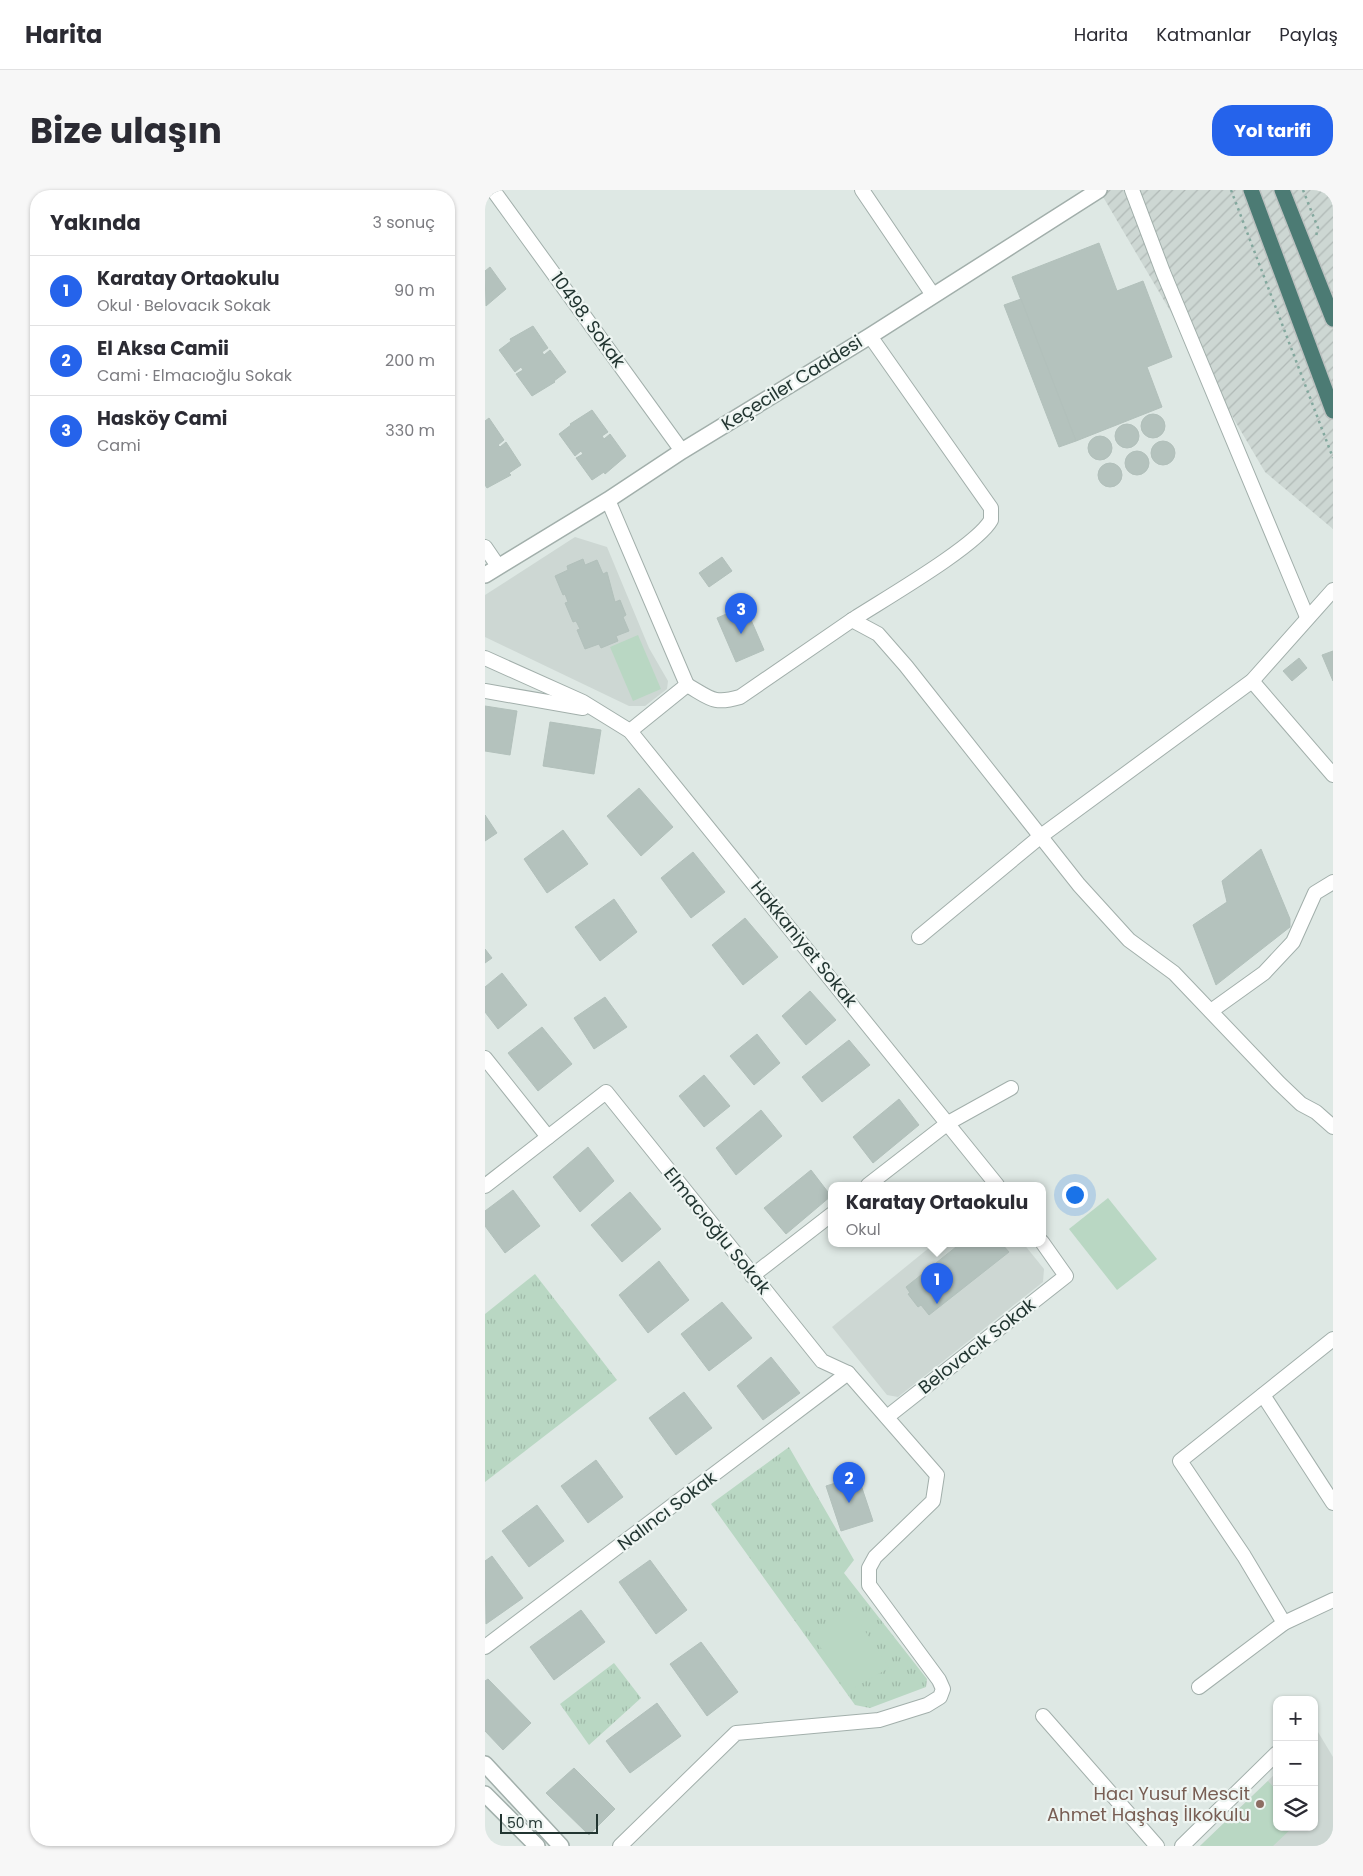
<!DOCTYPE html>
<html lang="tr">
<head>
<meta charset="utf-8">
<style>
	:root { --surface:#fff; --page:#f7f7f7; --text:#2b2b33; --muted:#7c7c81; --line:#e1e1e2; --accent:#2563eb }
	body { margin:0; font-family:Poppins,sans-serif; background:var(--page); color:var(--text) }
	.controls { position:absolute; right:15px; bottom:15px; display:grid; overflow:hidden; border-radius:10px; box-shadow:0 1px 4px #0004 }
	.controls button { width:45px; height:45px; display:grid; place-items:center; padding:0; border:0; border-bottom:1px solid var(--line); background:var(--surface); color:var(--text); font:25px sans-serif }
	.scale { position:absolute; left:15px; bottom:12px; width:98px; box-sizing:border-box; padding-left:5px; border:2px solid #223531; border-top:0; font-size:14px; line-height:18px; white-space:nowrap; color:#223531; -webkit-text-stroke:4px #eef5f2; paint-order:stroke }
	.you { position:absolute; left:589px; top:1004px; width:18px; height:18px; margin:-12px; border:4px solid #fff; border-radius:50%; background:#1a73e8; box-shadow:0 0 0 8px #1a73e833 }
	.badge { display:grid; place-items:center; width:32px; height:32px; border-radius:50%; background:var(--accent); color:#fff; font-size:16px; font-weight:700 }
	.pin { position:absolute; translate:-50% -41px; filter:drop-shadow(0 1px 2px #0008) }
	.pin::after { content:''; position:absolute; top:26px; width:18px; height:15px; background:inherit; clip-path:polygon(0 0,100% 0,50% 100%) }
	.popup { position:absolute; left:343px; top:992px; width:218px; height:65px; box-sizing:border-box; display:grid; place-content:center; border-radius:10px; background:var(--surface); filter:drop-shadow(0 1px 4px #0005); font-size:16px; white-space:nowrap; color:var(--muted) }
	.popup b { font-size:19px; color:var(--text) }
	.popup::after { content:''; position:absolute; left:50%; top:100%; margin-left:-10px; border:10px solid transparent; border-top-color:var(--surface) }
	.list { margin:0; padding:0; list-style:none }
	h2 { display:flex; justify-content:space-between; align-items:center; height:65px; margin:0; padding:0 20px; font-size:21px }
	h2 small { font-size:16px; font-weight:400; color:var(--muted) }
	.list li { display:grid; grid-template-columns:32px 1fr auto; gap:15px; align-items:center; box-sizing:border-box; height:70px; padding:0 20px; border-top:1px solid var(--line) }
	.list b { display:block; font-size:19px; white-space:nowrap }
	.list p { margin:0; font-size:16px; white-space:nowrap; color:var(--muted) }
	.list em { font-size:16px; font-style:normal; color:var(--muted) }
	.icon { flex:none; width:28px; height:28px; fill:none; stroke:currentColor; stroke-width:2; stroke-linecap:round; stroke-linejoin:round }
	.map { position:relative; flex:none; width:848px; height:1656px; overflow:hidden; border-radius:20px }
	header { display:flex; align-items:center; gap:30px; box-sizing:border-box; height:70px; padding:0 25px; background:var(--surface); border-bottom:1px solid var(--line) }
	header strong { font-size:24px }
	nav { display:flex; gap:28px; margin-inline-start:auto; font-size:18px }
	.intro { display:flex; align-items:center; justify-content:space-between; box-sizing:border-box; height:120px; padding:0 30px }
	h1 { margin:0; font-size:35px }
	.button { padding:12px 22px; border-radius:20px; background:var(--accent); color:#fff; font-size:18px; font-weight:700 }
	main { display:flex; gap:30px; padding:0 30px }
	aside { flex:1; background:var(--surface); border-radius:20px; box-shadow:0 1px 4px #0004 }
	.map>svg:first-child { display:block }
</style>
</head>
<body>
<header>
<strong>Harita</strong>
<nav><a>Harita</a><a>Katmanlar</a><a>Paylaş</a></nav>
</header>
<div class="intro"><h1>Bize ulaşın</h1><a class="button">Yol tarifi</a></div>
<main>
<aside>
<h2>Yakında<small>3 sonuç</small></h2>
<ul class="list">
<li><span class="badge">1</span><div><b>Karatay Ortaokulu</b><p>Okul · Belovacık Sokak</p></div><em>90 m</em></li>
<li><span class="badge">2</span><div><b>El Aksa Camii</b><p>Cami · Elmacıoğlu Sokak</p></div><em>200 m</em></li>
<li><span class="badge">3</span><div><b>Hasköy Cami</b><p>Cami</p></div><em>330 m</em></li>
</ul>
</aside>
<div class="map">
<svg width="848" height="1656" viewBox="0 0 848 1656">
	<defs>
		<pattern id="industrial-furrows" width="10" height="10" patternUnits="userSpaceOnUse" patternTransform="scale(1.25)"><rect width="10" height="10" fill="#cdd7d3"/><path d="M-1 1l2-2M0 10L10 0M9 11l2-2" fill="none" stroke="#b0b9b6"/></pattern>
		<pattern id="grass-tufts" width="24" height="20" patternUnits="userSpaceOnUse" patternTransform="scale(1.25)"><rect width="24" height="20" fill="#b9d7c3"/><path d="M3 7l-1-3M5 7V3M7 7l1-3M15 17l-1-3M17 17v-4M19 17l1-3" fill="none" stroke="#9fb9a8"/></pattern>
	</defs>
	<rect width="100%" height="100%" fill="#dee8e4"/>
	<g fill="#cdd7d3">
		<polygon points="90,347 122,357 164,458 183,491 182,499 160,516 144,516 0,447 0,405"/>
		<polygon points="450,1053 538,1053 559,1079 558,1092 413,1207 402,1205 347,1137"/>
		<polygon points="833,1542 848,1567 848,1656 715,1656 792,1582 792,1637 829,1637 829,1546"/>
	</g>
	<polygon fill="url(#industrial-furrows)" points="614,0 848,0 848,339 780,282"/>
	<g fill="url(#grass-tufts)">
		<polygon points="50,1084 132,1190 0,1292 0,1124"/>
		<polygon points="304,1257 369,1370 359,1383 442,1489 441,1497 385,1518 370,1515 226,1314"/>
		<polygon points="129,1473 156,1508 104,1555 75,1514"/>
	</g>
	<g fill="#b9d7c3">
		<polygon points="153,445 176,499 148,511 125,457"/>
		<polygon points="623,1008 672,1069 632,1100 584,1039"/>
		<polygon points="364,1416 404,1478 367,1499 326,1445"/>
		<polygon points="783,1591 792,1601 792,1637 808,1637 788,1656 715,1656"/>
	</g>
	<g fill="#b4c2bd" stroke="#b2c0bb">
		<polygon points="614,53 632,101 658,91 687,167 662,177 677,217 591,251 527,87"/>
		<polygon points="5,77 21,99 1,116 0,81"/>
		<polygon points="536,109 591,251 574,257 519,115"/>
		<polygon points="48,136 63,158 57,162 59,165 65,160 81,182 69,191 70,192 47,206 31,184 38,180 36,177 30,182 14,160 26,151 25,149"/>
		<polygon points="107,220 123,242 117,246 119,249 125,244 141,266 120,284 119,282 107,290 91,268 98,264 96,261 90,266 74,244 86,235 85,234"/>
		<circle cx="668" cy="236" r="12"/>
		<polygon points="4,228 19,250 13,255 15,257 21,252 36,275 24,283 26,285 2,298 0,295 0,231"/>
		<circle cx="642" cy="246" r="12"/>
		<circle cx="615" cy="258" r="12"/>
		<circle cx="678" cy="263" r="12"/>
		<circle cx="652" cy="273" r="12"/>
		<circle cx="625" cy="285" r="12"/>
		<polygon points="237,367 247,381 224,397 214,383"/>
		<polygon points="98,369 100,375 112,370 118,384 122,382 130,412 135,410 141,425 138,427 144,441 131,446 133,451 116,458 114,454 100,459 92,440 95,439 91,431 88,432 80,413 83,412 80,404 78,405 70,386 83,380 82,376"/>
		<polygon points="260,416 279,460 251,472 232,428"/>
		<polygon points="848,461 848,491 837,465"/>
		<polygon points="814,468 822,478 807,491 798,481"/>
		<polygon points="0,516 32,521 25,565 0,561"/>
		<polygon points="65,532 116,540 109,584 58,576"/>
		<polygon points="154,598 188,637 156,666 122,626"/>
		<polygon points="0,625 12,643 0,651"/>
		<polygon points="78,640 103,674 62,703 39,669"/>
		<polygon points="776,659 805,729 805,737 731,795 708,735 742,712 737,691"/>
		<polygon points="208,662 240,702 206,728 176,688"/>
		<polygon points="129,709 152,742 115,771 90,737"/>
		<polygon points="260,728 293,767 258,795 227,755"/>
		<polygon points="0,759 7,768 0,773"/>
		<polygon points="17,783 42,815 13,839 0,822 0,797"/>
		<polygon points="325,801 351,830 321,855 297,826"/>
		<polygon points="120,807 142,837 109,859 89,828"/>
		<polygon points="57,837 87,874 53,901 23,863"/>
		<polygon points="272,844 295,873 269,895 245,866"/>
		<polygon points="364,850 385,875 337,912 317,887"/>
		<polygon points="219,885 245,916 219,937 194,906"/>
		<polygon points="414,909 434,935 388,973 368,947"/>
		<polygon points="276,920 297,946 251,985 231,958"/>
		<polygon points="103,957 129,991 95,1022 68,987"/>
		<polygon points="326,980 346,1006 301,1044 279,1018"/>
		<polygon points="28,1000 55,1036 20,1063 0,1036 0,1021"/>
		<polygon points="145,1002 176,1039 137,1072 106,1035"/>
		<polygon points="476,1053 516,1053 524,1062 444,1125 436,1115 433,1117 423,1104 425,1103 421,1097"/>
		<polygon points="174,1071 204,1110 163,1143 134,1105"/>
		<polygon points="237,1112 267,1148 224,1181 196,1144"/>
		<polygon points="286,1167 315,1203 278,1230 252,1196"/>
		<polygon points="199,1202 227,1238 191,1265 164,1228"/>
		<polygon points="111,1270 138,1307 103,1333 76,1296"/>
		<polygon points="373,1286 388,1331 356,1341 341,1296"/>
		<polygon points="52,1315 79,1351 44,1377 17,1341"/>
		<polygon points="7,1366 38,1408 1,1434 0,1371"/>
		<polygon points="165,1370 202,1420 171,1444 134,1392"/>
		<polygon points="96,1420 120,1452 69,1490 45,1457"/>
		<polygon points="216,1452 253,1502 222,1526 185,1474"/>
		<polygon points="3,1489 46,1533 18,1560 0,1541 0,1491"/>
		<polygon points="172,1513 196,1546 145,1583 121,1551"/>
		<polygon points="89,1578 130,1619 104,1645 61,1603"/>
	</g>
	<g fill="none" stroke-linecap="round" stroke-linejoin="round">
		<defs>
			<g id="minor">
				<polyline points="8,0 197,261"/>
				<polyline points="377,0 448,105"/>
				<polyline points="647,0 678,82 822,427"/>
				<polyline points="123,310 202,495 145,541"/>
				<polyline points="0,357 13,376"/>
				<path d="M 367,430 C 396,411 492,356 506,330 L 506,318 L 385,146"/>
				<polyline points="0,468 98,512 145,541 512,995"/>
				<polyline points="767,491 848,585"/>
				<path d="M 202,495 C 225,508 228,515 255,507 L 367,430 L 393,444 L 421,476 L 594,695 L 644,750 L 689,783 L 794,893 L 816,914 L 831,922 L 848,937"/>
				<polyline points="0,501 98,518"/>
				<polyline points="434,747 556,646 767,491 848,400"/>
				<polyline points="726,821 779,783 808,752 830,703 848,692"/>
				<polyline points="0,868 63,947"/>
				<polyline points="383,995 463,933 526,898"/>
				<polyline points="0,996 121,902 337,1171 363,1183 452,1285 448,1311 390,1367 384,1378 384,1395 454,1490 458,1499 455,1507 442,1515 394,1530 251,1543 135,1656"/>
				<polyline points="267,1086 347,1024"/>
				<polyline points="778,1205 848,1313"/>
				<polyline points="402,1227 581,1086 557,1052"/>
				<polyline points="799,1433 759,1366 695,1271 848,1149"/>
				<polyline points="0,1457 363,1183"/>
				<polyline points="714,1497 799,1433 848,1410"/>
				<polyline points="558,1526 672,1656"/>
				<polyline points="697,1656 792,1563"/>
			</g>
			<g id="tertiary">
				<polyline points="0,385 123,310 197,261 385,146 614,0"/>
				<polyline points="0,1574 76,1656"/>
				<polyline points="0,1604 52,1656"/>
			</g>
			<g id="trunk">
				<polyline points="766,0 848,221"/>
				<polyline points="797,0 848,129"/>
			</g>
		</defs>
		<use href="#minor" stroke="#a2afab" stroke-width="16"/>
		<use href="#tertiary" stroke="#a2afab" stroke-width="18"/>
		<use href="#trunk" stroke="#bdc2c1" stroke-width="18"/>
		<g stroke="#83a89e" stroke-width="2.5" stroke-dasharray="2.5 4" stroke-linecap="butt">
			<polyline points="746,0 848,268"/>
			<polyline points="818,0 833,38 831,46"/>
		</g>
		<use href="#minor" stroke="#fff" stroke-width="14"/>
		<use href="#tertiary" stroke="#fff" stroke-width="15"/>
		<use href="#trunk" stroke="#4c7b74" stroke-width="15"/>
	</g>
	<circle fill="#8d6e63" stroke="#eef5f2" stroke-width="2" cx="775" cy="1614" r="5"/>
	<g text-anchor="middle" stroke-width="4.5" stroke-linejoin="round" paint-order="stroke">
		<g font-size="18" fill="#223531" stroke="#eef5f2">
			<text transform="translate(103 130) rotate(54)" y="6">10498. Sokak</text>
			<text transform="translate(307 193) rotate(-32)" y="6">Keçeciler Caddesi</text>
			<text transform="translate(319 754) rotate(51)" y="6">Hakkaniyet Sokak</text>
			<text transform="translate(232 1041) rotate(51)" y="6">Elmacıoğlu Sokak</text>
			<text transform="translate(492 1156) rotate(-38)" y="6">Belovacık Sokak</text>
			<text transform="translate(182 1321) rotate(-37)" y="6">Nalıncı Sokak</text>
		</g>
		<g font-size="18" fill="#785e54" stroke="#eef5f2" text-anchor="end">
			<text x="765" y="1610">Hacı Yusuf Mescit<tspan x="765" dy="21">Ahmet Haşhaş İlkokulu</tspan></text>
		</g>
	</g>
</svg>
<div class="controls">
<button>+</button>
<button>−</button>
<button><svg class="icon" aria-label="layers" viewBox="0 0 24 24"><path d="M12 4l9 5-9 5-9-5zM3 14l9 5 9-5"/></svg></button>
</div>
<div class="scale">50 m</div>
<div class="you"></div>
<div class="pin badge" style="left:452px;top:1114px">1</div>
<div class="popup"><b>Karatay Ortaokulu</b>Okul</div>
<div class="pin badge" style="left:364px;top:1313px">2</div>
<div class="pin badge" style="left:256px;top:444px">3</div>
</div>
</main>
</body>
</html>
